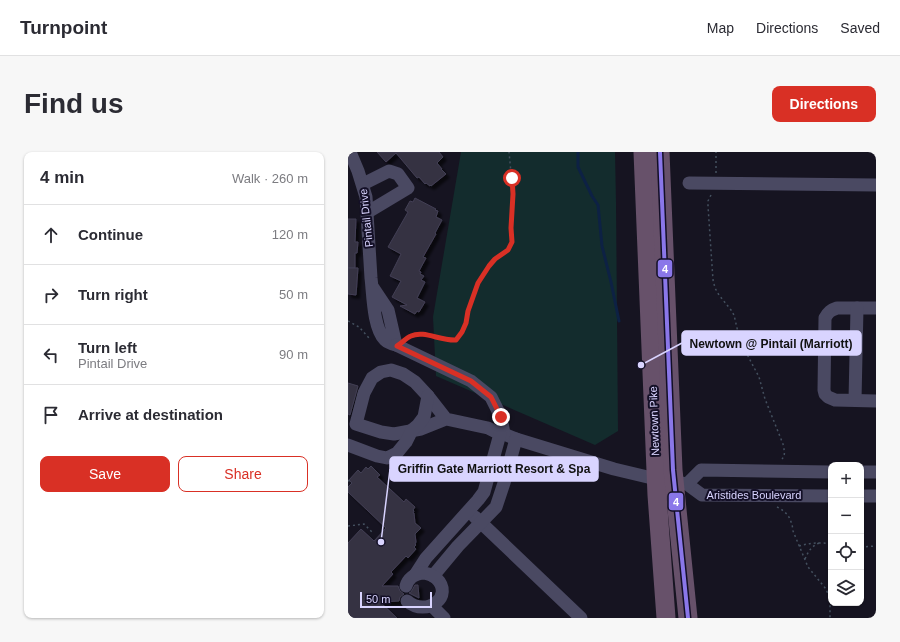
<!DOCTYPE html>
<html lang="en">
<head>
<meta charset="utf-8">
<style>
	:root { --surface:#fff; --page:#f7f7f7; --text:#2b2b33; --muted:#7c7c81; --line:#e1e1e2; --accent:#d93025 }
	body { margin:0; font-family:Arial,sans-serif; background:var(--page); color:var(--text) }
	.controls { position:absolute; right:12px; bottom:12px; display:grid; overflow:hidden; border-radius:8px; box-shadow:0 1px 3px #0004 }
	.controls button { width:36px; height:36px; display:grid; place-items:center; padding:0; border:0; border-bottom:1px solid var(--line); background:var(--surface); color:var(--text); font:20px sans-serif }
	.scale { position:absolute; left:12px; bottom:10px; width:72px; box-sizing:border-box; padding-left:4px; border:2px solid #d9d4ff; border-top:0; font-size:11px; line-height:14px; white-space:nowrap; color:#d9d4ff; -webkit-text-stroke:3px #130f26; paint-order:stroke }
	.stop { position:absolute; width:12px; height:12px; margin:-9px; border:3px solid #d93025; border-radius:50%; background:#fff }
	.stop.end { background:#d93025; border-color:#fff; box-shadow:0 1px 4px #0008 }
	.list { margin:0; padding:0; list-style:none }
	h2 { display:flex; justify-content:space-between; align-items:center; height:52px; margin:0; padding:0 16px; font-size:17px }
	h2 small { font-size:13px; font-weight:400; color:var(--muted) }
	.list li { display:grid; grid-template-columns:26px 1fr auto; gap:12px; align-items:center; box-sizing:border-box; height:60px; padding:0 16px; border-top:1px solid var(--line) }
	.list b { display:block; font-size:15px; white-space:nowrap }
	.list p { margin:0; font-size:13px; white-space:nowrap; color:var(--muted) }
	.list em { font-size:13px; font-style:normal; color:var(--muted) }
	.actions { display:flex; gap:8px; padding:12px 16px }
	.actions a { flex:1; padding:9px 0; border:1px solid var(--accent); border-radius:8px; text-align:center; font-size:14px; color:var(--accent) }
	.actions .main { background:var(--accent); color:#fff }
	.icon { flex:none; width:22px; height:22px; fill:none; stroke:currentColor; stroke-width:2; stroke-linecap:round; stroke-linejoin:round }
	.map { position:relative; flex:none; width:528px; height:466px; overflow:hidden; border-radius:8px }
	header { display:flex; align-items:center; gap:24px; box-sizing:border-box; height:56px; padding:0 20px; background:var(--surface); border-bottom:1px solid var(--line) }
	header strong { font-size:19px }
	nav { display:flex; gap:22px; margin-inline-start:auto; font-size:14px }
	.intro { display:flex; align-items:center; justify-content:space-between; box-sizing:border-box; height:96px; padding:0 24px }
	h1 { margin:0; font-size:28px }
	.button { padding:10px 18px; border-radius:8px; background:var(--accent); color:#fff; font-size:14px; font-weight:700 }
	main { display:flex; gap:24px; padding:0 24px }
	aside { flex:1; background:var(--surface); border-radius:8px; box-shadow:0 1px 3px #0004 }
	.map>svg:first-child { display:block }
</style>
</head>
<body>
<header>
<strong>Turnpoint</strong>
<nav><a>Map</a><a>Directions</a><a>Saved</a></nav>
</header>
<div class="intro"><h1>Find us</h1><a class="button">Directions</a></div>
<main>
<aside>
<h2>4 min<small>Walk · 260 m</small></h2>
<ul class="list">
<li><svg class="icon" aria-label="ahead" viewBox="0 0 24 24"><path d="M12 20V5M6 11l6-6 6 6"/></svg><div><b>Continue</b></div><em>120 m</em></li>
<li><svg class="icon" aria-label="right" viewBox="0 0 24 24"><path d="M7 20v-9h11M14 6l5 5-5 5"/></svg><div><b>Turn right</b></div><em>50 m</em></li>
<li><svg class="icon" aria-label="left" viewBox="0 0 24 24"><path d="M17 20v-9H6M10 6l-5 5 5 5"/></svg><div><b>Turn left</b><p>Pintail Drive</p></div><em>90 m</em></li>
<li><svg class="icon" aria-label="arrive" viewBox="0 0 24 24"><path d="M6 21V4h12l-3 4 3 4H6"/></svg><div><b>Arrive at destination</b></div></li>
</ul>
<div class="actions"><a class="main">Save</a><a>Share</a></div>
</aside>
<div class="map">
<svg width="528" height="466" viewBox="0 0 528 466">
	<defs>
		<filter id="shadow"><feDropShadow dx="3.5" dy="3.5" stdDeviation="1" flood-color="#0009"/></filter>
	</defs>
	<rect width="100%" height="100%" fill="#161421"/>
	<polygon fill="#132c2d" points="113,0 267,0 268,51 270,279 247,293 88,224 85,165"/>
	<g fill="none" stroke-linecap="round" stroke-linejoin="round">
		<polyline stroke="#0d2144" stroke-width="3" points="230,0 230,15 244,44 250,53 254,94 263,130 271,169"/>
	</g>
	<g fill="#343243" stroke="#433f54" filter="url(#shadow)">
		<polygon points="29,0 91,0 95,5 89,11 94,17 93,17 98,22 83,34 83,33 82,34 78,31 77,32 71,25 69,26 48,1 38,10"/>
		<polygon points="67,46 88,57 87,58 90,59 88,65 94,68 87,81 88,82 75,105 78,106 71,119 73,120 72,122 76,124 73,128 77,130 69,146 77,150 71,160 69,159 67,162 52,154 59,153 44,145 53,129 42,124 53,102 40,95 60,60 57,58 62,49 65,50"/>
		<polygon points="0,67 8,67 7,90 10,90 9,101 7,101 7,116 0,116"/>
		<polygon points="0,116 10,116 8,143 0,142"/>
		<polygon points="0,231 10,234 2,263 0,262"/>
		<polygon points="23,314 32,323 29,325 56,350 58,347 67,355 65,358 66,359 65,361 66,361 67,371 73,376 67,382 68,390 67,392 68,393 66,395 68,397 60,406 58,404 43,420 45,422 34,434 50,434 52,439 56,442 52,445 51,449 32,450 49,466 0,466 0,391 13,377 26,389 38,376 0,340 0,335 4,331 1,328 10,318 13,321 18,315 20,317"/>
		<polygon points="67,433 70,433 71,446 61,441 63,440"/>
	</g>
	<g fill="none" stroke-linecap="round" stroke-linejoin="round">
		<g stroke="#44505f" stroke-width="1.5" stroke-dasharray="2 3" stroke-linecap="butt">
			<polyline points="368,21 368,0"/>
			<path d="M 363,43 L 360,49 L 360,54 L 365,128 L 367,136 L 371,143 L 383,158 L 386,163 L 392,189 L 411,225 L 417,247 L 435,292 C 436,298 438,303 434,307"/>
			<polyline points="0,169 11,175 22,187"/>
			<path d="M 59,186 C 74,177 91,189 108,188 L 114,180 L 118,171 L 120,159 L 130,131 L 141,114 L 147,107 L 154,101 L 160,98 L 164,90 L 163,76 L 165,42 L 161,0"/>
			<polyline points="0,328 2,330"/>
			<polyline points="429,355 433,357 440,363 444,372 445,379 460,415 478,437 482,447 482,466"/>
			<polyline points="0,374 16,372 25,381"/>
			<path d="M 451,394 C 462,391 471,390 483,392"/>
			<polyline points="513,395 528,394"/>
			<path d="M 457,407 C 461,398 463,395 471,391"/>
		</g>
		<g stroke="#4a4962" stroke-width="13">
			<path d="M 2,0 L 10,19 L 18,45 L 23,126 C 25,142 25,176 37,188 C 40,191 44,192 48,193 L 40,158 L 24,134"/>
			<polyline points="341,31 528,33"/>
			<polyline points="15,32 41,19 50,22 60,36 20,60"/>
			<path d="M 528,156 L 489,156 C 483,158 480,160 477,166 L 476,238 L 477,242 L 480,245 L 487,248 L 528,249"/>
			<polyline points="48,193 123,229 143,245 153,265 156,282 168,287 266,317 308,327 339,332 354,343 483,344"/>
			<polyline points="507,248 509,156"/>
			<polyline points="98,267 73,277 46,282 33,280 8,272 16,241 24,226 33,220 43,218 55,222 67,230 80,244 98,267 140,276 152,282 156,282"/>
			<polyline points="0,293 29,304 39,306 49,301 58,290 64,278 70,273 76,265 80,244"/>
			<polyline points="513,320 528,320"/>
			<polyline points="339,332 353,318 483,320"/>
			<polyline points="513,344 528,344"/>
			<polyline points="127,365 233,466"/>
			<polyline points="67,423 78,406 130,348 136,340 152,282"/>
			<polyline points="85,424 110,394 148,355 156,331 168,287"/>
			<path d="M 58,434 C 60,427 66,422 74,421 C 79,421 84,423 88,426 C 107,444 79,466 59,449"/>
			<polyline points="86,456 96,466"/>
		</g>
		<g stroke="#67516a" stroke-width="19">
			<polyline points="295,0 309,343 318,466"/>
			<polyline points="312,0 325,318 340,466"/>
		</g>
		<defs>
			<polyline id="bus-1" points="312,0 325,318 340,466"/>
		</defs>
		<use href="#bus-1" stroke="#130f26" stroke-width="7"/>
		<use href="#bus-1" stroke="#8a77e9" stroke-width="4"/>
	</g>
	<g fill="none" stroke-linecap="round" stroke-linejoin="round">
		<path stroke="#d93025" stroke-width="5" d="M 153,265 L 143,245 L 123,229 L 49,194 C 54,191 58,186 63,184 C 76,178 92,189 108,188 L 114,180 L 118,171 L 120,159 L 130,131 L 141,114 L 147,107 L 160,98 L 164,90 L 163,76 L 165,42 L 164,26"/>
	</g>
	<g text-anchor="middle" stroke-width="4" stroke-linejoin="round" paint-order="stroke">
		<g font-size="11" fill="#d9d4ff" stroke="#130f26">
			<text transform="translate(18 66) rotate(-96)" y="4">Pintail Drive</text>
			<text transform="translate(306 269) rotate(-92)" y="4">Newtown Pike</text>
			<text x="406" y="347">Aristides Boulevard</text>
		</g>
	</g>
	<path fill="none" stroke="#d9d4ff" stroke-width="1.5" d="M293 213L334 191M33 390L42 317"/>
	<g fill="#d9d4ff" stroke="#130f26" stroke-width="1.5">
		<circle cx="293" cy="213" r="4"/>
		<circle cx="33" cy="390" r="4"/>
	</g>
	<g fill="#d9d4ff" stroke="#d9d4ff" stroke-width="1.5">
		<rect x="334" y="179" width="179" height="24" rx="4"/>
		<rect x="42" y="305" width="208" height="24" rx="4"/>
	</g>
	<g font-size="12" text-anchor="middle" font-weight="bold" fill="#111">
		<text x="423" y="196">Newtown @ Pintail (Marriott)</text>
		<text x="146" y="321">Griffin Gate Marriott Resort &amp; Spa</text>
	</g>
	<g stroke="#130f26" stroke-width="1.5">
		<rect x="309" y="107" width="16" height="19" rx="4" fill="#8a77e9"/>
		<rect x="320" y="340" width="16" height="19" rx="4" fill="#8a77e9"/>
	</g>
	<g font-size="11" text-anchor="middle" font-weight="bold" fill="#fff">
		<text x="317" y="121">4</text>
		<text x="328" y="354">4</text>
	</g>
</svg>
<div class="controls">
<button>+</button>
<button>−</button>
<button><svg class="icon" aria-label="locate" viewBox="0 0 24 24"><circle cx="12" cy="12" r="6"/><path d="M12 2v4M12 18v4M2 12h4M18 12h4"/></svg></button>
<button><svg class="icon" aria-label="layers" viewBox="0 0 24 24"><path d="M12 4l9 5-9 5-9-5zM3 14l9 5 9-5"/></svg></button>
</div>
<div class="scale">50 m</div>
<div class="stop" style="left:164px;top:26px"></div>
<div class="stop end" style="left:153px;top:265px"></div>
</div>
</main>
</body>
</html>
